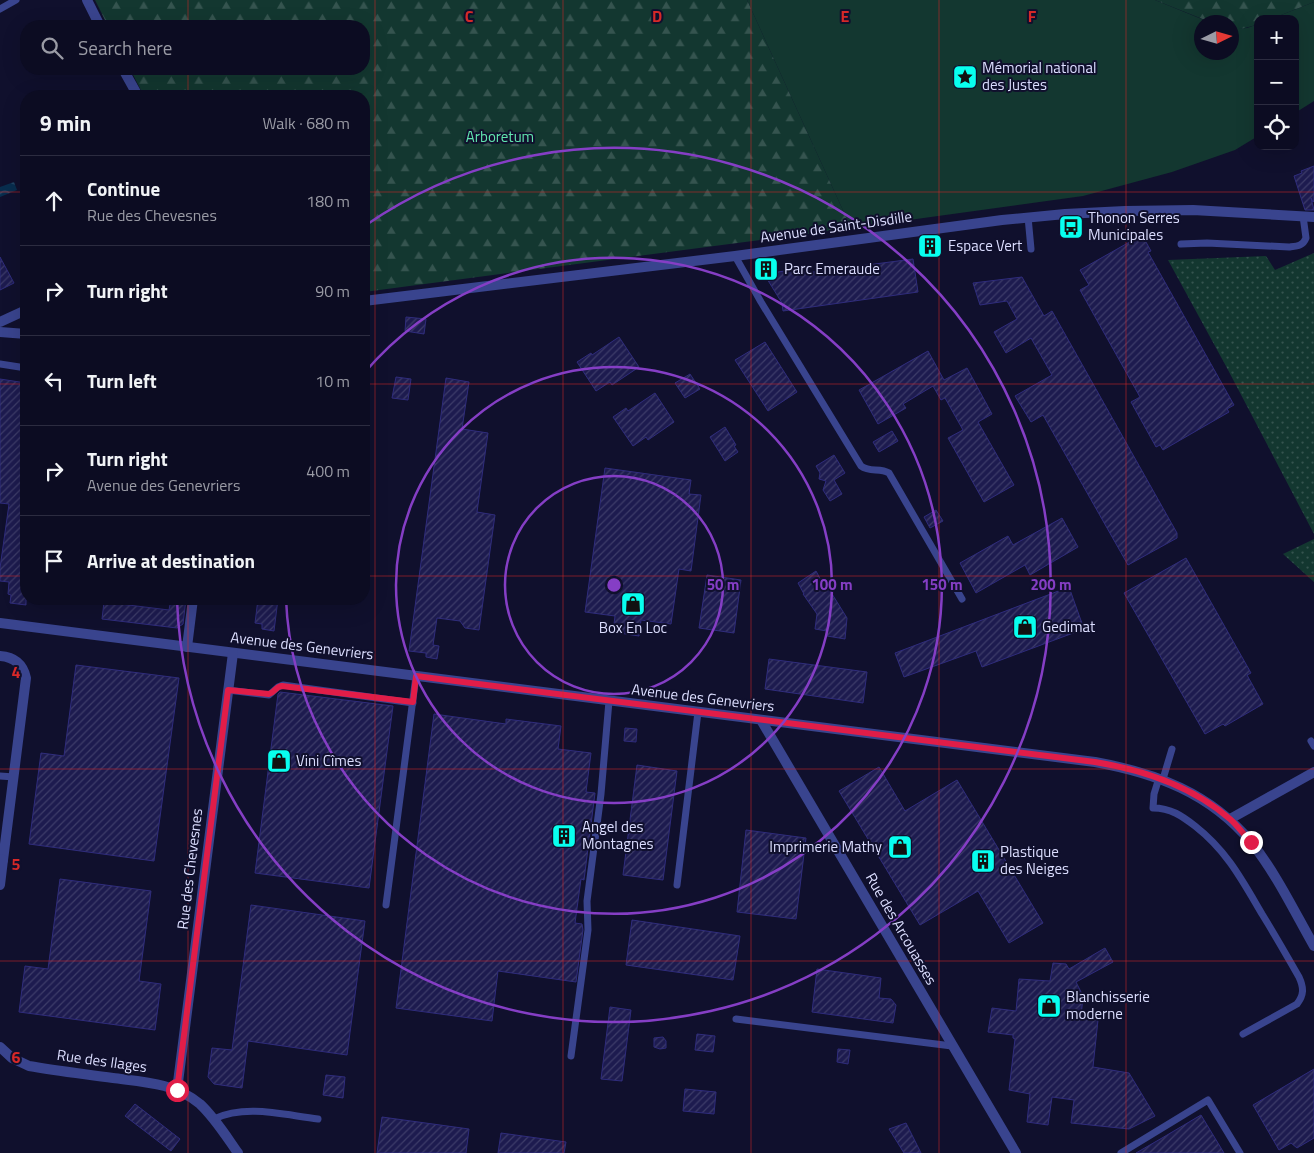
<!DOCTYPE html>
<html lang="en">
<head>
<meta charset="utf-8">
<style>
	:root { --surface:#0c0c22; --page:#15152a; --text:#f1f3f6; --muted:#9a9ba5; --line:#2c2c40 }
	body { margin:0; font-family:"Titillium Web",sans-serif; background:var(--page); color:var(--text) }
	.controls { position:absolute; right:15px; top:15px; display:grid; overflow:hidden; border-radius:10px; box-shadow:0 5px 20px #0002 }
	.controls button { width:45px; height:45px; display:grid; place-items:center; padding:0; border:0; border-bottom:1px solid var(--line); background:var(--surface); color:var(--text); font:25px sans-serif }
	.compass { position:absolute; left:1194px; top:15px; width:45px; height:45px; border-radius:50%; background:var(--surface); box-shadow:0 5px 20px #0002; rotate:85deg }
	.stop { position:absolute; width:15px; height:15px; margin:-11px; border:4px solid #e11d48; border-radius:50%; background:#fff }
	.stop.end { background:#e11d48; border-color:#fff; box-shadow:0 1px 5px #0008 }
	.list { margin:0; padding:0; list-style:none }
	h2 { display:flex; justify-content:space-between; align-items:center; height:65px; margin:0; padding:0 20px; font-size:21px }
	h2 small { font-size:16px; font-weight:400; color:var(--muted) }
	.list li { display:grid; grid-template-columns:32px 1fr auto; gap:15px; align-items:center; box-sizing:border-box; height:90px; padding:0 20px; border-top:1px solid var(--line) }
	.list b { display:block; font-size:19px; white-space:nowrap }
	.list p { margin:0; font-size:16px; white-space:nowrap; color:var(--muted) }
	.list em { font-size:16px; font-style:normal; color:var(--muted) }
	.icon { flex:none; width:28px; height:28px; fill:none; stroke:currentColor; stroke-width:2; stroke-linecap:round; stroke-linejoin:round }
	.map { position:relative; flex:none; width:1314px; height:1153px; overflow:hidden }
	.search { position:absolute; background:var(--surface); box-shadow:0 5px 20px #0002; left:20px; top:20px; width:350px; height:55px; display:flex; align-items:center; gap:12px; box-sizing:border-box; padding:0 18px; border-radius:20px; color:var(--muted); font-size:19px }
	.panel { position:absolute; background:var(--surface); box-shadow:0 5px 20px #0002; left:20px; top:90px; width:350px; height:515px; border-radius:20px }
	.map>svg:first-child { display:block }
</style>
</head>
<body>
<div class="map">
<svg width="1314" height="1153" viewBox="0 0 1314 1153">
	<defs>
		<pattern id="forest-firs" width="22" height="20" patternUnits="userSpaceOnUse" patternTransform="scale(1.25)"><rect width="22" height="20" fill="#133730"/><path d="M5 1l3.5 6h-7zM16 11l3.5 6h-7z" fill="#35544f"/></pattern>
		<pattern id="garden-dots" width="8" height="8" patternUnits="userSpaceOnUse" patternTransform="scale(1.25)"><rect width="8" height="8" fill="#133730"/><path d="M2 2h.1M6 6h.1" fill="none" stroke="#35544f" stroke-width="1.8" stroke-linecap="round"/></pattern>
		<pattern id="water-waves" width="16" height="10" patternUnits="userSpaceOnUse" patternTransform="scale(1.25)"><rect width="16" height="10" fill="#082d4e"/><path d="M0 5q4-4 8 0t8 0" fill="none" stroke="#2b4b69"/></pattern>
		<pattern id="building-hatch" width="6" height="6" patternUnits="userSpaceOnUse" patternTransform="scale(1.25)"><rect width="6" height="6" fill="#1d1b4f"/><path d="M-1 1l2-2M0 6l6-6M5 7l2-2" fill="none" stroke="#3d3c69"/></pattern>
	</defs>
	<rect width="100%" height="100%" fill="#10102d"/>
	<g fill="#133730">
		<polygon points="747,0 1155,0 1209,22 1202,22 1202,52 1232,52 1232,29 1247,28 1258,24 1258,136 1235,150 1172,172 1083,196 851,228"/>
		<polygon points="1314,2 1314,101 1295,113 1295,19 1271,19"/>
	</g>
	<g fill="url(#forest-firs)">
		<polygon points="95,0 747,0 851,228 364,292 364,96 144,96 130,69 364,69 364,26 108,26"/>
		<path d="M 1155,0 L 1314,0 L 1314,2 L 1271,19 L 1258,19 L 1258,24 C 1249,27 1241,30 1232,29 L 1232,22 L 1210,22 Z"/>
	</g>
	<g fill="url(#garden-dots)">
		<polygon points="1314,253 1314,534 1227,368 1168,260 1266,256 1275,270"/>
		<polygon points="1314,539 1314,582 1283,554"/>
	</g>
	<polygon fill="url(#water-waves)" points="14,182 17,190 0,197 0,187"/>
	<g fill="url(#building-hatch)" stroke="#2f2c7c">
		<polygon points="1314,166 1314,201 1313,202 1311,198 1314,210 1305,210 1294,176 1302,173 1301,171"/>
		<polygon points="1142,235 1151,251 1148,252 1234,405 1227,409 1229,412 1163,450 1160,445 1156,447 1131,402 1140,397 1080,290 1089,285 1080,270"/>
		<polygon points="0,257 14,283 0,290"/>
		<polygon points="913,259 918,292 783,311 782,303 764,274 806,268 806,273"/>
		<polygon points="1022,277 1044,316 1052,311 1177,533 1177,538 1128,565 1043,415 1031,422 1015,396 1052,375 1031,338 1006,353 994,332 1017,319 1007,301 980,305 973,283"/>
		<polygon points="406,317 426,319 424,334 405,331"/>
		<polygon points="619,337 639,367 612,385 610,382 596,391 577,362 591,353 592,355"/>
		<polygon points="765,342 797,392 768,411 735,360"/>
		<polygon points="928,351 944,380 967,368 992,414 978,422 1014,485 984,502 948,438 963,430 945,398 941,400 933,386 903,404 906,408 878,424 859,390"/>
		<polygon points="690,374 700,389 685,398 675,383"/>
		<polygon points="396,377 411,379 408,400 392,398"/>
		<polygon points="446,378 469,382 462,429 488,433 477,512 495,515 479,630 465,628 460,621 437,618 433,645 439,646 437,659 426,657 426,653 409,651"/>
		<polygon points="0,379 26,383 26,605 10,603 11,595 8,594 9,582 0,581 0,568 9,504 0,503"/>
		<polygon points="655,393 674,422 648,440 646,437 633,446 613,417 626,408 628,411"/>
		<polygon points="725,427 736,445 734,446 738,452 725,461 710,437"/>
		<polygon points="892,431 898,441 879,452 873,442"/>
		<polygon points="834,455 845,473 834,480 842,494 830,501 823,490 826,481 819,479 820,473 816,466"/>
		<polygon points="605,468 691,480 689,494 701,495 691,571 679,569 671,624 641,620 639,636 613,632 615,616 585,612"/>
		<polygon points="936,510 943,521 930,528 924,517"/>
		<polygon points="1062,518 1078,547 1030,575 1025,565 976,593 960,563 1008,536 1013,545"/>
		<polygon points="1186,558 1251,673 1247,675 1263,704 1225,726 1223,724 1205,734 1124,593"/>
		<polygon points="816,571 822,582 824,581 847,618 845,639 827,636 827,631 815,629 817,614 803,594 804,594 798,583"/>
		<polygon points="707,575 741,580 734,633 699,628"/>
		<polygon points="1069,587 1084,629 982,667 976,651 904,677 895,653"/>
		<polygon points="171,599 186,599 183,624 177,628 102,619 104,602 169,610"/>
		<polygon points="258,599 278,599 274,631 262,629 262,624 255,623"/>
		<polygon points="769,659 867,672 863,703 765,689"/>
		<polygon points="76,665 179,678 154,861 29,844 41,753 64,756"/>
		<polygon points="280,692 393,706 369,888 255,873 278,694"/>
		<polygon points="434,714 506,724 506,719 561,726 558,749 591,753 586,792 595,793 584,880 581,879 575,923 582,924 583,930 576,982 498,971 492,1021 396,1008"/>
		<polygon points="625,728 637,729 636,742 624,741"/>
		<polygon points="637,765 677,771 663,880 623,875"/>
		<polygon points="879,767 905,811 957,780 1043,923 1009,943 978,891 920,925 839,791"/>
		<polygon points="746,830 806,838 796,919 737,912"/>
		<polygon points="60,879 151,891 139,981 161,984 155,1030 19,1012 25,966 48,969"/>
		<polygon points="251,905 365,921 347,1055 248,1041 242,1088 214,1084 208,1077 212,1048 232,1050"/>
		<polygon points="632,920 740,936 733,980 626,965"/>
		<polygon points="1105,948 1113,962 1076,982 1083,996 1081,1017 1098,1020 1093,1067 1129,1073 1155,1116 1129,1129 1071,1123 1074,1100 1052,1097 1048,1125 1027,1122 1030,1094 1009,1090 1015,1039 1013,1038 1013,1035 988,1032 992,1008 1016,1011 1019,979 1050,981 1053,963 1066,964 1069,969"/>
		<polygon points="817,969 881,978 879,998 891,999 896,1005 893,1023 812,1012"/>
		<polygon points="610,1007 631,1010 622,1081 601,1079"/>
		<polygon points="697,1034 715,1036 713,1052 695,1050"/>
		<polygon points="663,1037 666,1041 666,1048 660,1049 654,1047 654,1038"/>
		<polygon points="838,1049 850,1050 848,1064 837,1062"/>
		<polygon points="1314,1069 1314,1138 1297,1148 1291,1143 1279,1150 1253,1105"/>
		<polygon points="326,1075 345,1077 343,1098 323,1095"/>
		<polygon points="685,1089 716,1092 714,1114 683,1111"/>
		<polygon points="135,1104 180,1139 171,1151 125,1116"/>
		<polygon points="1201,1115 1224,1153 1136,1153 1162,1138"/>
		<polygon points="382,1117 469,1129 466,1153 377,1153"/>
		<polygon points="906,1123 921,1153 904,1153 889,1129"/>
		<polygon points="501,1133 566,1142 564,1153 498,1153"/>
	</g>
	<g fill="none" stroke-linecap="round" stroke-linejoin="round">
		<g stroke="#39448e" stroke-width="7">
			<polyline points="0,9 16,0"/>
			<polyline points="1028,217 1031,249"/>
			<path d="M 1181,244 L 1207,243 L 1289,247 C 1297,246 1303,246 1306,238 L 1303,216"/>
			<path d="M 735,256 L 761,302 L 861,466 C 870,473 880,467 889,473 L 962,599"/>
			<polyline points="0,364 26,368"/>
			<polyline points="228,690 269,695 278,687 283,685 413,703"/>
			<polyline points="1311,741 1314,746"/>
			<polyline points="0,776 14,777"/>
			<path d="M 1159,778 L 1154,794 L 1153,808 C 1171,808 1182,816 1195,826 C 1227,851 1242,880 1262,914 C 1275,935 1287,956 1299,977 C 1304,988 1304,995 1297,1004 L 1243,1034"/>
			<polyline points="1163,779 1172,749"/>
			<polyline points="677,885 698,712"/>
			<polyline points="386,905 416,676"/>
			<polyline points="736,1019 952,1046"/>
			<polyline points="571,1056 588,930 587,901 601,794 609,701"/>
			<path d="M 214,1119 C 246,1104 284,1115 318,1119"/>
			<polyline points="1121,1153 1208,1100 1240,1153"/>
		</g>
		<g stroke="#39448e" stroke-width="10">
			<polyline points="87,0 100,26"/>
			<polyline points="123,69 138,96"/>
			<polyline points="364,301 735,256 1002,220 1065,214 1125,211 1193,210 1314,217"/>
			<polyline points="0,322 26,310"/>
			<polyline points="0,332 26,334"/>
			<path d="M 0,623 L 1095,762 C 1156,773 1210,793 1251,842 C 1276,873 1294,911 1314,946"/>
			<polyline points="187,647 193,599"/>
			<path d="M 0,656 C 14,657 23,664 26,678 L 3,860"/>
			<polyline points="761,720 1016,1153"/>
			<polyline points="1230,819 1314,772"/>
			<polyline points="0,859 3,860 0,885"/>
			<path d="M 0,1047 L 12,1058 L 29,1066 C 57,1071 85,1074 113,1078 C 144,1082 175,1083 200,1104 C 215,1118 226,1136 238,1153"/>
			<polyline points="177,1090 233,653"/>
		</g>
	</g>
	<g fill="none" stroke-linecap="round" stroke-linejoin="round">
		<path stroke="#e11d48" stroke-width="6" d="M 177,1090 L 228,690 L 269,694 C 275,692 276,686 282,686 L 413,702 L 416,676 L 1095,762 C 1144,770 1192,786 1230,819 C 1238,826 1244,835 1251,842"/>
	</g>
	<path fill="none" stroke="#d62828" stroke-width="1" stroke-opacity="0.55" d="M 188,0 L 188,26M 375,0 L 375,1153M 563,0 L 563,1153M 751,0 L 751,1153M 939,0 L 939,1153M 1126,0 L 1126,1153M 188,69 L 188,96M 0,192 L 26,192M 364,192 L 1314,192M 0,384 L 26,384M 364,384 L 1314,384M 0,576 L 26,576M 364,576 L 1314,576M 188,599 L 188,1153M 0,769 L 1314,769M 0,961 L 1314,961"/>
	<g fill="none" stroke="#853ec5" stroke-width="2.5">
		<circle cx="614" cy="585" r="109"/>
		<circle cx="614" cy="585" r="218"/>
		<path d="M365 372A328 328 0 1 1 286 599"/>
		<path d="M366 225A437 437 0 1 1 177 600"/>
	</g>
	<defs>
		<symbol id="sight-square" viewBox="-11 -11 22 22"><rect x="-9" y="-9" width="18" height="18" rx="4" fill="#08ffef" stroke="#10102d"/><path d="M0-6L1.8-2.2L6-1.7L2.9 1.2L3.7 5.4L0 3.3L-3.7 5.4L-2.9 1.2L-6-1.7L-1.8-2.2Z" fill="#111"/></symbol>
		<symbol id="bus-square" viewBox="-11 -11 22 22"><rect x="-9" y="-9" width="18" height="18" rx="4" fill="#08ffef" stroke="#10102d"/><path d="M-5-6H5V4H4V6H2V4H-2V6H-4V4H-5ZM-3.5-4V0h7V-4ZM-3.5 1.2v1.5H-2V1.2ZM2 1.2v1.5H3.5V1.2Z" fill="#111"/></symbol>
		<symbol id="building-square" viewBox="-11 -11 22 22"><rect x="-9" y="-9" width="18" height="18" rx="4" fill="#08ffef" stroke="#10102d"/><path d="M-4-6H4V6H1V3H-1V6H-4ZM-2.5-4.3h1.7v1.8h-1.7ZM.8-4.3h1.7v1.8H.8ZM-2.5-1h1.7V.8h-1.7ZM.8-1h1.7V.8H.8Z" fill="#111"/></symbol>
		<symbol id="shop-square" viewBox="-11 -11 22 22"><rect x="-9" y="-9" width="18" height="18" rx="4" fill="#08ffef" stroke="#10102d"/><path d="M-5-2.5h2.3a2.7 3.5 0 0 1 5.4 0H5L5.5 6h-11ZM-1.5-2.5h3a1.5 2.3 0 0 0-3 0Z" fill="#111"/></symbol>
	</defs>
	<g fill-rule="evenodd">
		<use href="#sight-square" x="951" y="63" width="28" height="28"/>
		<use href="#bus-square" x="1057" y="213" width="28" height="28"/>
		<use href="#building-square" x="916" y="232" width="28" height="28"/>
		<use href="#building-square" x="752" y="255" width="28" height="28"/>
		<use href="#shop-square" x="619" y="590" width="28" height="28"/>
		<use href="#shop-square" x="1011" y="613" width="28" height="28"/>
		<use href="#shop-square" x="265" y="747" width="28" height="28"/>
		<use href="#building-square" x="550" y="822" width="28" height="28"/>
		<use href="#shop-square" x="886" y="833" width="28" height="28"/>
		<use href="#building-square" x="969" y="847" width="28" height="28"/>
		<use href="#shop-square" x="1035" y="992" width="28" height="28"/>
	</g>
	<g text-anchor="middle" stroke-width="4" stroke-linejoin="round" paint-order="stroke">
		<g font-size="15" fill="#dcdeff" stroke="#10102d" text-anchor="start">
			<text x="982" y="73">Mémorial national<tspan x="982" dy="17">des Justes</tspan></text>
			<text x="1088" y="223">Thonon Serres<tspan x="1088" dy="17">Municipales</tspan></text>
			<text x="948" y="251">Espace Vert</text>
			<text x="784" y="274">Parc Emeraude</text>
			<text x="1042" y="632">Gedimat</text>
			<text x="633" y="633" text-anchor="middle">Box En Loc</text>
			<text x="296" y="766">Vini Cîmes</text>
			<text x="582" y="832">Angel des<tspan x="582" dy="17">Montagnes</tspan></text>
			<text x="882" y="852" text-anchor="end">Imprimerie Mathy</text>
			<text x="1000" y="857">Plastique<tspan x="1000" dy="17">des Neiges</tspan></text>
			<text x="1066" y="1002">Blanchisserie<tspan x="1066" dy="17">moderne</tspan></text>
		</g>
		<g font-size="15" fill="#61e6af" stroke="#10102d">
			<text x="500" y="142">Arboretum</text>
		</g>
		<g font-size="15" fill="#dcdeff" stroke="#10102d">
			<text transform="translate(836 227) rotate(-8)" y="5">Avenue de Saint-Disdille</text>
			<text transform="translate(302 646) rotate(7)" y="5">Avenue des Genevriers</text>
			<text transform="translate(703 698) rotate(7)" y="5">Avenue des Genevriers</text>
			<text transform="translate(190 869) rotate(-83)" y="5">Rue des Chevesnes</text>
			<text transform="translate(901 929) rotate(60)" y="5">Rue des Arcouasses</text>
			<text transform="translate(102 1061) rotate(8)" y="5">Rue des Ilages</text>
		</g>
	</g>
	<g font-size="16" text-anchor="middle" font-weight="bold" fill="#d62828" stroke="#10102d" stroke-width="4" stroke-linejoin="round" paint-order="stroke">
		<text x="469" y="22">C</text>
		<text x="657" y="22">D</text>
		<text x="845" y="22">E</text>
		<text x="1032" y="22">F</text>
		<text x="16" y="678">4</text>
		<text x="16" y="870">5</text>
		<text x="16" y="1063">6</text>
	</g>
	<circle cx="614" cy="585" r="8" fill="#853ec5" stroke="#10102d" stroke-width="2.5"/>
	<g font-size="15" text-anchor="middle" font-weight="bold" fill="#853ec5" stroke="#10102d" stroke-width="4" stroke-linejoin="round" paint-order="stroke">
		<text x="723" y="590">50 m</text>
		<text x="832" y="590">100 m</text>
		<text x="942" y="590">150 m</text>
		<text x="1051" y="590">200 m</text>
	</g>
</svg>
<div class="controls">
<button>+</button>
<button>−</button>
<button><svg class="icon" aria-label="locate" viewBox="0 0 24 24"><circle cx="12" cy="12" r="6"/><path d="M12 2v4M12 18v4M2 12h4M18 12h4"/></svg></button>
</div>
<svg class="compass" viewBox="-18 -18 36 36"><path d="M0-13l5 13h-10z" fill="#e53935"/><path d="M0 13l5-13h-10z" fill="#9a9ba5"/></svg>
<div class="stop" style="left:177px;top:1090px"></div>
<div class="stop end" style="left:1251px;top:842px"></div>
<div class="search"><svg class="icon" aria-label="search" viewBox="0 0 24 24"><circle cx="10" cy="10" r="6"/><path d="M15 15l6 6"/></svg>Search here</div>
<section class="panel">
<h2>9 min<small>Walk · 680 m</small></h2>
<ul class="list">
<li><svg class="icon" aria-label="ahead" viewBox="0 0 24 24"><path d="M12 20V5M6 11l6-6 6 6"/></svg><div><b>Continue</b><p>Rue des Chevesnes</p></div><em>180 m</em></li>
<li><svg class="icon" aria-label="right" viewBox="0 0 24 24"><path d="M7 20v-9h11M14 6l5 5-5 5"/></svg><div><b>Turn right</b></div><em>90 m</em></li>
<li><svg class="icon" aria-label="left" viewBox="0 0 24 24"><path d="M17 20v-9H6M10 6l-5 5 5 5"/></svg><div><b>Turn left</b></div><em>10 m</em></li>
<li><svg class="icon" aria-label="right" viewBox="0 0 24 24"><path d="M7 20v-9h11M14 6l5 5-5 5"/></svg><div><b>Turn right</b><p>Avenue des Genevriers</p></div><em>400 m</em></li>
<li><svg class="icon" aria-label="arrive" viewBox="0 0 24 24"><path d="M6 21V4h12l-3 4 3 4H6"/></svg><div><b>Arrive at destination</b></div></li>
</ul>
</section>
</div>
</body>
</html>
